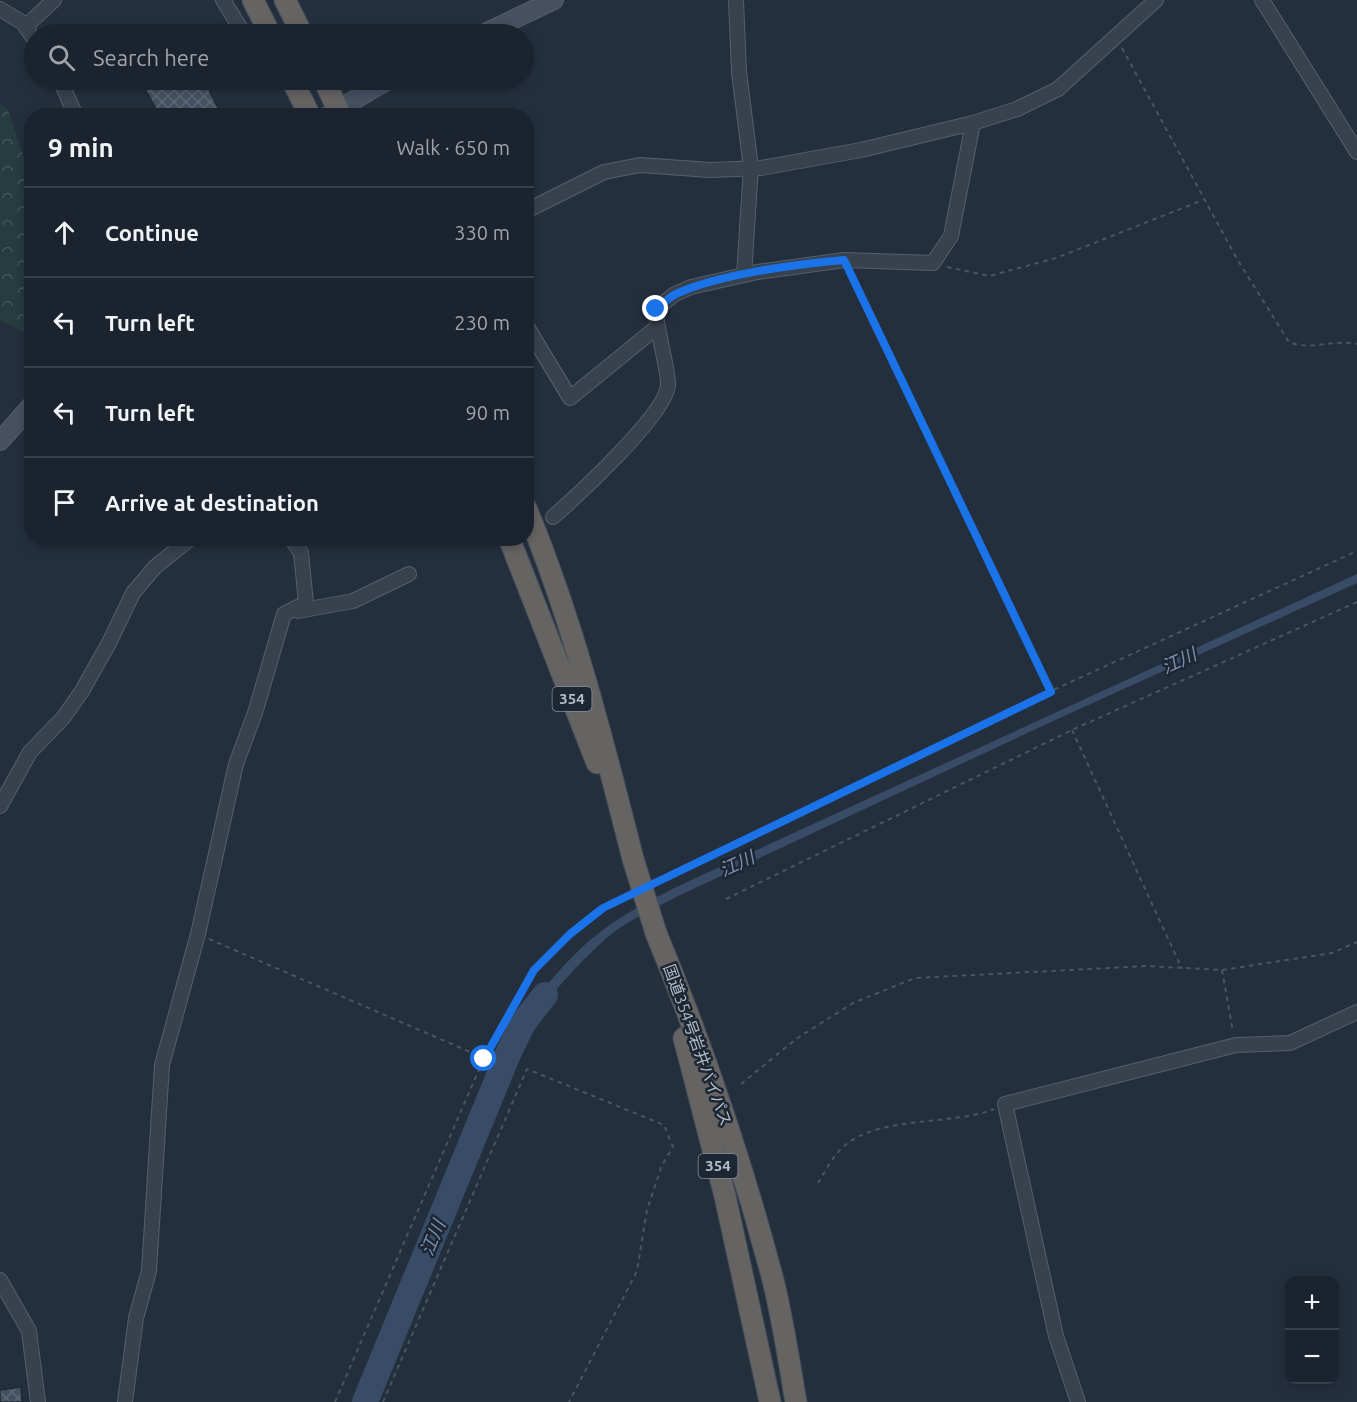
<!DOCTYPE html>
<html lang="en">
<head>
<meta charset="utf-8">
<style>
	:root { --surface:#1b232e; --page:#282f3a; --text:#f1f3f6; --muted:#a0a4aa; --line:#39404a }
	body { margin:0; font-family:Ubuntu,"Noto Sans JP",sans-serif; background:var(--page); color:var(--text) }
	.controls { position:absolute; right:18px; bottom:18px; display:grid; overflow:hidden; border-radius:12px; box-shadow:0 3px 9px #0003 }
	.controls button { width:54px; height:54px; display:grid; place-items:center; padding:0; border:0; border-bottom:2px solid var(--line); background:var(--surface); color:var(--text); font:30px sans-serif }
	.stop { position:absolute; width:18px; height:18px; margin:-14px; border:4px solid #1a73e8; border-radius:50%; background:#fff }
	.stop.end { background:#1a73e8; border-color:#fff; box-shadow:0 2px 6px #0008 }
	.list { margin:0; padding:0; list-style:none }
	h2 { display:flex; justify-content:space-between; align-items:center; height:78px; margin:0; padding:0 24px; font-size:26px }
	h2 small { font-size:20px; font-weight:400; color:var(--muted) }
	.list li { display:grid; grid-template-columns:39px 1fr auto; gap:18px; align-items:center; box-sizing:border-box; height:90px; padding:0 24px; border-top:2px solid var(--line) }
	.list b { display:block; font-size:22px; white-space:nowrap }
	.list em { font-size:20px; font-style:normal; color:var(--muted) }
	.icon { flex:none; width:33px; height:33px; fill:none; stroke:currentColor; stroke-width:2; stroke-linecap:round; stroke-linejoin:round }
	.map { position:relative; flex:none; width:1357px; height:1402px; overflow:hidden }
	.search { position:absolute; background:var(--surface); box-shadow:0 3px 9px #0003; left:24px; top:24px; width:510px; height:66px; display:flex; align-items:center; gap:15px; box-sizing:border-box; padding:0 21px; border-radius:33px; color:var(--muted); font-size:22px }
	.panel { position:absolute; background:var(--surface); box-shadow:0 3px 9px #0003; left:24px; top:108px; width:510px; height:438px; border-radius:24px }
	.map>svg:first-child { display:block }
</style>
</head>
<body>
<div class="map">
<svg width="1357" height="1402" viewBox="0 0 1357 1402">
	<defs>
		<pattern id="forest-crowns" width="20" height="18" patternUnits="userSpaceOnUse" patternTransform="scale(1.5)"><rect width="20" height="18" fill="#263c3f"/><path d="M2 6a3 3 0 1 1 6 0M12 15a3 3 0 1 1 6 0" fill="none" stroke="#435659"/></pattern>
		<pattern id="building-cross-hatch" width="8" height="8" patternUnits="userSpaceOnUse" patternTransform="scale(1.5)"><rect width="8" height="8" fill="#455162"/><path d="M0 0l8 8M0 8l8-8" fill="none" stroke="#5d6877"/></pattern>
	</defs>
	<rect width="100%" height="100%" fill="#242f3e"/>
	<polygon fill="url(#forest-crowns)" points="0,104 8,110 31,179 31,336 0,320"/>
	<path fill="#394c67" d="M 1357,574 L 1357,583 L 1051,722 L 676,897 C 650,911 622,923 601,943 C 574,968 549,997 526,1026 L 520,1019 C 541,991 572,953 599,933 C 622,915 647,902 672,889 Z"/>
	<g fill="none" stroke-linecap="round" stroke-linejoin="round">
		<polyline stroke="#394c67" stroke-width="26" points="365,1402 508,1054 523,1023 545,995"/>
	</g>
	<g fill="url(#building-cross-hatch)" stroke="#1f2835" stroke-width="1.5">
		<polygon points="140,80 204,80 222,116 160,116"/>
		<polygon points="21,1387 22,1402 0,1402 0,1390"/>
	</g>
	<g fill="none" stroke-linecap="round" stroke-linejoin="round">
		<defs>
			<g id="minor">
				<polyline points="223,0 244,34"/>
				<polyline points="736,0 739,72 751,168 744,275"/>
				<polyline points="1262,0 1357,152"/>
				<polyline points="0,9 23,23 34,39"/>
				<polyline points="26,26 54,0"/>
				<polyline points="60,80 76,116"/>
				<polyline points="526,211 604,172 640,165 710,170 761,168 861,150 973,123 1017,109 1058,89 1156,0"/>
				<polyline points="526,325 570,398 656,328"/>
				<path d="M 553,517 C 578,495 664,416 668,386 C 669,370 656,331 656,309 L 675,294 L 691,287 L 757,272 L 844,260 L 933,263 L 951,236 L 973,123"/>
				<polyline points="298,611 353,601 409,574"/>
				<polyline points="0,806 30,752 63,718 82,691 109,643 133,593 155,567 191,538"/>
				<polyline points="0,1280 29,1331 38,1402"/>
				<polyline points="125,1402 136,1318 149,1271 162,1065 198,934 236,764 255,713 284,614 306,603 301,553 291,538"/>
				<polyline points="1078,1402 1056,1336 1005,1104 1236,1045 1290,1043 1357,1012"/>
			</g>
			<g id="secondary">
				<polyline points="483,34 554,0"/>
				<polyline points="327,116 388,80"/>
				<polyline points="0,441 32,405"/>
			</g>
			<g id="trunk">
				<polyline points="253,0 270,34"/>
				<polyline points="285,0 302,34"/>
				<polyline points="292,80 310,116"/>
				<polyline points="324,80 341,116"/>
				<path d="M 526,508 C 573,621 603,741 633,859"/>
				<polyline points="509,538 597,763"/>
				<path d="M 656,933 C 703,1047 742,1162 773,1280 C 783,1320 789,1362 796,1402"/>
				<polyline points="684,1038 725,1196 770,1402"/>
			</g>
		</defs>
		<use href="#minor" stroke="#565f6c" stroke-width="16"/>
		<use href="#secondary" stroke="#565f6c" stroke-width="20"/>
		<use href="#trunk" stroke="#434c59" stroke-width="23"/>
		<g stroke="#44595c" stroke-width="2" stroke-dasharray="4.5 4.5" stroke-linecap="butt">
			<path d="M 1122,48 L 1237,259 L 1289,342 C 1310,351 1334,339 1357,344"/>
			<polyline points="947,267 989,276 1056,258 1203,200"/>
			<polyline points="851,275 1051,691"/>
			<polyline points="1072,730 1182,969"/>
			<polyline points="657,881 1051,691 1357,551"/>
			<polyline points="726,899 1072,730 1357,602"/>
			<polyline points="209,939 484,1058"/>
			<polyline points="1222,970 1233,1032"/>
			<polyline points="741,1084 796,1039 853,1003 915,978 1147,966 1222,970 1332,953 1357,942"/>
			<path d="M 818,1183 C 825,1172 832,1157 842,1148 C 876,1115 952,1126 994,1109"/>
			<path d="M 335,1402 L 484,1058 C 521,987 553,932 628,896"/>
			<polyline points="383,1402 527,1069 664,1125 673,1147 662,1165 647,1210 637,1271 569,1402"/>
		</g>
		<use href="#minor" stroke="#38414e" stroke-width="14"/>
		<use href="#secondary" stroke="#465061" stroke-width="18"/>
		<use href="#trunk" stroke="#656462" stroke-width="21"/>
		<defs>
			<polyline id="trunk-bridge" points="633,859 656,933"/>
		</defs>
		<use href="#trunk-bridge" stroke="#434c59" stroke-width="23" stroke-linecap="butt"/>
		<use href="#trunk-bridge" stroke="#656462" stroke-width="21"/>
	</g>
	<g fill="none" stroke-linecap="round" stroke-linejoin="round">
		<path stroke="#1a73e8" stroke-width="8" d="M 484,1059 L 534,970 L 570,934 L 603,908 L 1051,692 L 844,260 C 797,264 721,274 678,293 C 670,296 663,304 656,309"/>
	</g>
	<g text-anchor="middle" stroke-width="5" stroke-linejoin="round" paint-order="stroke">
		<g fill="#1d2633" stroke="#878f9c" stroke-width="1.5">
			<rect x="552.5" y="687" width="39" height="24" rx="4.5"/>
			<rect x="698.5" y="1154" width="39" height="24" rx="4.5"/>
		</g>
		<g font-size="15" font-weight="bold" fill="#b4bcc9">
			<text x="572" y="704">354</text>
			<text x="718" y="1171">354</text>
		</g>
		<g font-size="16" fill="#b4bcc9" stroke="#1d2633">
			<text transform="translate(698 1045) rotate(70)" y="6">国道354号岩井バイパス</text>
		</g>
		<g font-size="18" font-style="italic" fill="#7c92b1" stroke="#1d2633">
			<text transform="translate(1179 661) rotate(-25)" y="6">江川</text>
			<text transform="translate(737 864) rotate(-25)" y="6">江川</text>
			<text transform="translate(433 1238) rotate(-67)" y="6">江川</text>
		</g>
	</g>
</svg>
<div class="controls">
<button>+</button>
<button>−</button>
</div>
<div class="stop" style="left:484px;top:1059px"></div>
<div class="stop end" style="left:656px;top:309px"></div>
<div class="search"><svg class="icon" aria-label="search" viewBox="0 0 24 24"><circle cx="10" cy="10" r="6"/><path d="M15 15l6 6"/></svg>Search here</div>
<section class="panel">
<h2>9 min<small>Walk · 650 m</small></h2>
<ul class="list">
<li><svg class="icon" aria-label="ahead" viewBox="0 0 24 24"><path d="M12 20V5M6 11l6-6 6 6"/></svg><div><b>Continue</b></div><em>330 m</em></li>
<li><svg class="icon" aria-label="left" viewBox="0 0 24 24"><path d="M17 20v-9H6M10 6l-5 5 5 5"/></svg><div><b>Turn left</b></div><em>230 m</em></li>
<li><svg class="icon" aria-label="left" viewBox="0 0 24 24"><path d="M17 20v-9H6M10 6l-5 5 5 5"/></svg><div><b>Turn left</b></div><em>90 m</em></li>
<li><svg class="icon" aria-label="arrive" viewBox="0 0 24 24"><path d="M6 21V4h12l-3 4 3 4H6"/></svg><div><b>Arrive at destination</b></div></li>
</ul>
</section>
</div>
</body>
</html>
